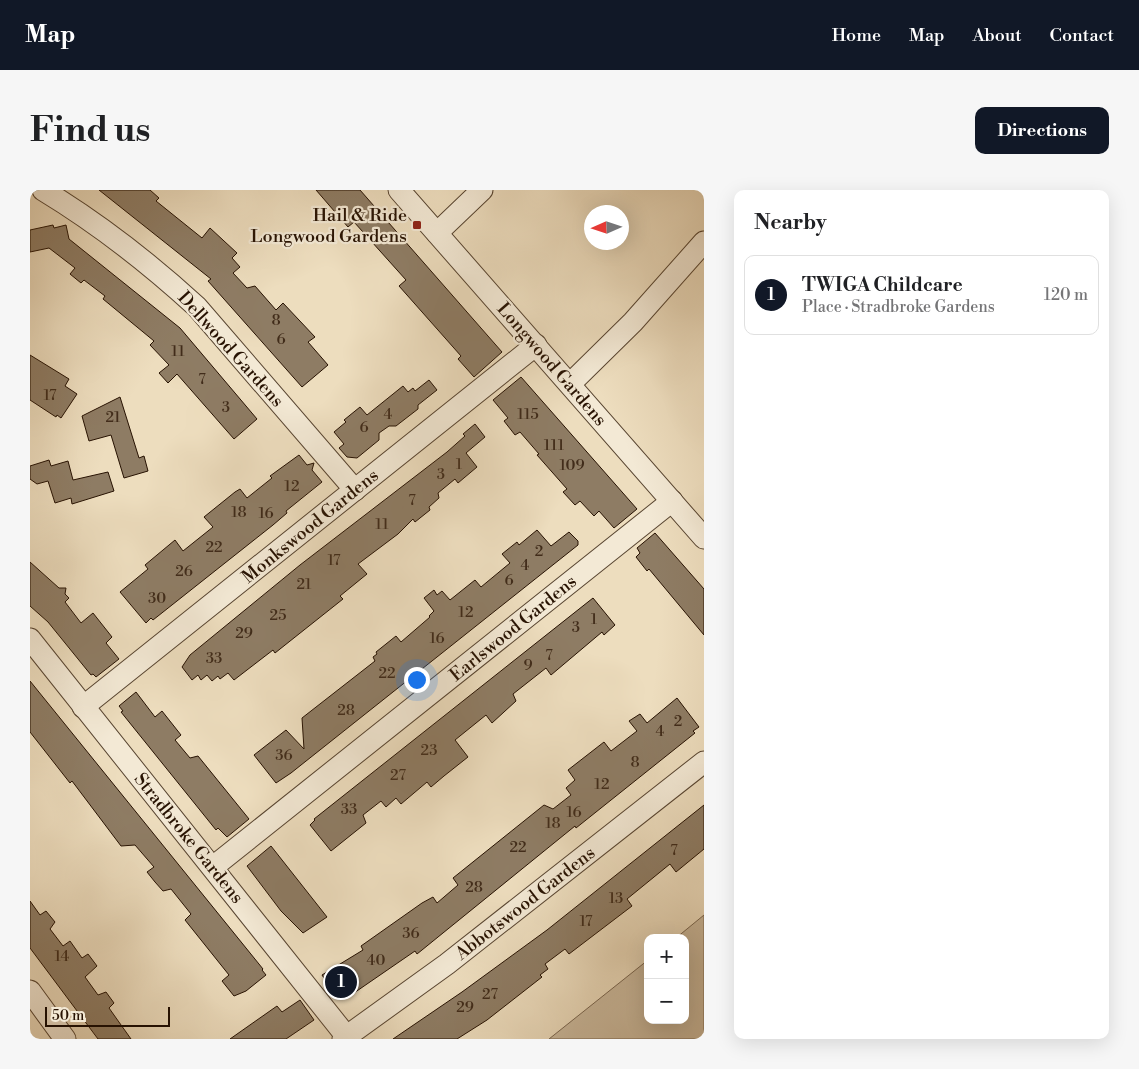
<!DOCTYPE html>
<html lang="en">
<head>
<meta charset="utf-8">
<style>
	:root { --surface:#fff; --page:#f6f6f6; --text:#202124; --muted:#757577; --line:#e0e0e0; --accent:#111827 }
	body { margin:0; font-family:"Libre Bodoni",serif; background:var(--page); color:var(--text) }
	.controls { position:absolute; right:15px; bottom:15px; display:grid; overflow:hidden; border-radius:10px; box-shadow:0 5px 20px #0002 }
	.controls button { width:45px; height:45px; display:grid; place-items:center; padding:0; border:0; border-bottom:1px solid var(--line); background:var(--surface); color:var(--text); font:25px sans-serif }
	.compass { position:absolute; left:554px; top:15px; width:45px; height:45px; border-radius:50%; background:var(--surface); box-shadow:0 5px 20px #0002; rotate:267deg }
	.scale { position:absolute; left:15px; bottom:12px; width:125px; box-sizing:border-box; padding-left:5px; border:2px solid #271202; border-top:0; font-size:14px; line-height:18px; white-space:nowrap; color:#271202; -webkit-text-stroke:4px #f3e9d5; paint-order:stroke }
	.you { position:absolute; left:386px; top:489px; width:18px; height:18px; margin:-12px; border:4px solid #fff; border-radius:50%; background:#1a73e8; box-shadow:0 0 0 8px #1a73e833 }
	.badge { display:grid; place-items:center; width:32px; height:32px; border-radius:50%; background:var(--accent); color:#fff; font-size:16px; font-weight:700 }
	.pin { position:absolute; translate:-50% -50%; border:2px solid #fff; box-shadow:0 1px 5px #0006 }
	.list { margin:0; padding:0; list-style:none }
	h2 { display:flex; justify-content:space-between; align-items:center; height:65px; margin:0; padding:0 20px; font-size:21px }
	h2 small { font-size:16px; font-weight:400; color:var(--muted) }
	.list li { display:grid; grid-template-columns:32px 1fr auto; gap:15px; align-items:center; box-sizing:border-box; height:80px; margin:0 10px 10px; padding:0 10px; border:1px solid var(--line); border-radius:10px }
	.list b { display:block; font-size:19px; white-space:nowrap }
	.list p { margin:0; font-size:16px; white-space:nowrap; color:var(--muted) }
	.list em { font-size:16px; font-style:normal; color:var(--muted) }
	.map { position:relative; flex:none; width:674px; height:849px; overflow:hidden; border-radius:10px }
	header { display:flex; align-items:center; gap:30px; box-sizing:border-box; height:70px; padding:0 25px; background:var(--accent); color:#fff }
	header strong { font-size:24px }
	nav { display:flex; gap:28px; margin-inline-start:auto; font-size:18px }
	.intro { display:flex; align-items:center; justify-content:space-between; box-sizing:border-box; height:120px; padding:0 30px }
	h1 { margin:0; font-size:35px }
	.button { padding:12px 22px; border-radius:10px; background:var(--accent); color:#fff; font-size:18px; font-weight:700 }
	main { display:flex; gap:30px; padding:0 30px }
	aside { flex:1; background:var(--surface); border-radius:10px; box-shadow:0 5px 20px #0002 }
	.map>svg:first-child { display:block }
</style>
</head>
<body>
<header>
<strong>Map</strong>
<nav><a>Home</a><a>Map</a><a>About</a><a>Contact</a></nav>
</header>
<div class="intro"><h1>Find us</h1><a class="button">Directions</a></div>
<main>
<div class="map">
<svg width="674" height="849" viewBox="0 0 674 849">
	<rect width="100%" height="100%" fill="#edddbe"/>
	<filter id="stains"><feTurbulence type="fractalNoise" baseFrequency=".004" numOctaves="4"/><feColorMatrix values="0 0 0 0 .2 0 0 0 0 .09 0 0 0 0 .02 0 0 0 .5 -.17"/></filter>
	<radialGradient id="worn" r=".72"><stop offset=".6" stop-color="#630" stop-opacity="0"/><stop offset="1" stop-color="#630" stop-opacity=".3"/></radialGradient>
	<polygon fill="#cbba9e" stroke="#796650" points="674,725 674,849 519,849 618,770 618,830 655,830 655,748 646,748"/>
	<g fill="#8e7c64" stroke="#271202">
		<polygon points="69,0 120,0 129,8 126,11 172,48 180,38 207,63 202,68 210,77 203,83 217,98 225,96 246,120 253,113 285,147 278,152 298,175 272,197 178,91 181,89"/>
		<polygon points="286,0 330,0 472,162 444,187 428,169 431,166 369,96 376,90 324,32 318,37"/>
		<polygon points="23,35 24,38 36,35 39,49 150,138 227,229 204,249 147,184 138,193 129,183 139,175 120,155 124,151 73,109 75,106 54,90 51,93 40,84 45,78 19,58 0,62 0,40"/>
		<polygon points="0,165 39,189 35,196 47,204 31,228 27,225 26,227 0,210"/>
		<polygon points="491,187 607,319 584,338 569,321 564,326 550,311 545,315 533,302 537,299 507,265 509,264 490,242 485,245 474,231 478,228 463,210"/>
		<polygon points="399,190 407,200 388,215 388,219 366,236 359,236 349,243 349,250 327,268 317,267 309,258 314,254 304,242 316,232 314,230 330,217 337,225 373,196 378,202 383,198 385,201"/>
		<polygon points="90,207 109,268 114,266 118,281 94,288 81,245 59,251 52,226"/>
		<polygon points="445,234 455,247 436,263 447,277 428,293 425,289 408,303 409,308 399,317 400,320 385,332 383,329 368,344 328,374 337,384 310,406 313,409 245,463 243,460 204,490 198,483 190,489 188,486 182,491 177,485 171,490 168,485 162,490 152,477 160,465 270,375 417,262 435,246 433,244"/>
		<polygon points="269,265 277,275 284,273 282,280 292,292 256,321 257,323 243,335 123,430 121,428 116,433 90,402 118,379 115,375 145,350 153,361 183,337 174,327 205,302 210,299 217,308 242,288 240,286"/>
		<polygon points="19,270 21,276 38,271 43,290 78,282 84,301 42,314 41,308 25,313 18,291 7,294 0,289 0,276"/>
		<polygon points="507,340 521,356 539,342 548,351 548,355 261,583 246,593 224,565 256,540 274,559 272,528 345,471 343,467 347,464 346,462 366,446 371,452 400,427 399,426 404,421 394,408 404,400 407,405 412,401 420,410 445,390 451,397 480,373 472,364 487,352 489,355"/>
		<polygon points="625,343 674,399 674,445 619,379 617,381 606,367 610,363 607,358"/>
		<polygon points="0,372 29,398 36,398 35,404 39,408 35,412 51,433 63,423 82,447 76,453 89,469 66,487 63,484 61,485 18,432 0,416"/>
		<polygon points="563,408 585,435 574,445 572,442 521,485 516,478 483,504 486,511 462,533 456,525 425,550 438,567 414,586 401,597 397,592 371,614 366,608 356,617 351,611 333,625 336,633 301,661 280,635 285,630 284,629"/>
		<polygon points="0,491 233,779 232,780 236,785 216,801 204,806 192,791 199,785 155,730 161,724 141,699 133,701 125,692 117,682 124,677 105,655 91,656 42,591 40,593 0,542"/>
		<polygon points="106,502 125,527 132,521 151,545 145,550 160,568 168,566 219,629 197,647 188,638 186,640 91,522 93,521 89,516"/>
		<polygon points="647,508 669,537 663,541 665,543 546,638 545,636 392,760 387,764 385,761 321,805 320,803 314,807 313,805 307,808 292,785 333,760 331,756 392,713 403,707 407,713 428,695 423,688 514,615 523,619 541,605 536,598 545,590 538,580 574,552 581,561 607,541 599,531 610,524 617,533"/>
		<polygon points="674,615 674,659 646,682 640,674 597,709 602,716 539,764 535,759 515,774 518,779 510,785 512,787 457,830 427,849 363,849 432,802 517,740"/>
		<polygon points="241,656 297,727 273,743 251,721 217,676"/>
		<polygon points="0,711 10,725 16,721 25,732 20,739 33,756 40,751 52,768 58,764 67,776 55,787 68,805 76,802 84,813 79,818 101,849 68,849 0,758"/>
		<polygon points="270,810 284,830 256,849 200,849 247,816 252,822"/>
	</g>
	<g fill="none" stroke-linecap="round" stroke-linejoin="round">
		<defs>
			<g id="minor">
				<path d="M 13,0 C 69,34 119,73 167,117 L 325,300"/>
				<polyline points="369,0 674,348"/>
				<polyline points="407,43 452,0"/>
				<polyline points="540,194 603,132 674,52"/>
				<polyline points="0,449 317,847"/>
				<polyline points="53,517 506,155"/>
				<polyline points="183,677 642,311"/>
				<polyline points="0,801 35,849"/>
				<polyline points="313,849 417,774 674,572"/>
			</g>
		</defs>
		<use href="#minor" stroke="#584531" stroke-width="23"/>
		<use href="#minor" stroke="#f3e9d5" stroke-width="21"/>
	</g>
	<rect fill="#8f2418" stroke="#f3e9d5" stroke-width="2" x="382" y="30" width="10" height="10" rx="2.5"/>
	<g text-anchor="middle" stroke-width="4.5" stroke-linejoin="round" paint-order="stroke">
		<g font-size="15" fill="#412c1a">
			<text x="246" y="135">8</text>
			<text x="251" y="154">6</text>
			<text x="148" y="166">11</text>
			<text x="172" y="194">7</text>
			<text x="20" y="210">17</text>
			<text x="196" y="222">3</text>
			<text x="358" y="229">4</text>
			<text x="498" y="229">115</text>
			<text x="83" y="232">21</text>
			<text x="334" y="242">6</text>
			<text x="524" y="260">111</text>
			<text x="429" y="279">1</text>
			<text x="542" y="280">109</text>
			<text x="411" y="289">3</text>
			<text x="262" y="301">12</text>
			<text x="382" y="315">7</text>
			<text x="209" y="327">18</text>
			<text x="236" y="328">16</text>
			<text x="352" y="339">11</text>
			<text x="184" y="362">22</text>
			<text x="509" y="366">2</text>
			<text x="304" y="375">17</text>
			<text x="495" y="380">4</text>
			<text x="154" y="386">26</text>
			<text x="479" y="395">6</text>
			<text x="274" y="399">21</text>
			<text x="127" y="413">30</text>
			<text x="436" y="427">12</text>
			<text x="248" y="430">25</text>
			<text x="564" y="434">1</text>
			<text x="546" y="442">3</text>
			<text x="214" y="448">29</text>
			<text x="407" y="453">16</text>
			<text x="519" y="470">7</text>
			<text x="184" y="473">33</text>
			<text x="498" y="480">9</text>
			<text x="357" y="488">22</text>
			<text x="316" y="525">28</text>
			<text x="648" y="536">2</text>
			<text x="630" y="546">4</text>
			<text x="399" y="565">23</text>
			<text x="254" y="570">36</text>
			<text x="605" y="577">8</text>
			<text x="368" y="590">27</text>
			<text x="572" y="599">12</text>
			<text x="319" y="624">33</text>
			<text x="544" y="627">16</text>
			<text x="523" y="638">18</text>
			<text x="488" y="662">22</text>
			<text x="644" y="665">7</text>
			<text x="444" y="702">28</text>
			<text x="586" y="713">13</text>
			<text x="556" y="736">17</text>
			<text x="381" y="748">36</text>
			<text x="32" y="771">14</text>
			<text x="346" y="775">40</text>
			<text x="460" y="809">27</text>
			<text x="435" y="822">29</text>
		</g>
		<g font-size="18" fill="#271202" stroke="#f3e9d5" text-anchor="end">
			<text x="377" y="31">Hail &amp; Ride<tspan x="377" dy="21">Longwood Gardens</tspan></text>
		</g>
		<g font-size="18" fill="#271202" stroke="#f3e9d5">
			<text transform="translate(201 159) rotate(48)" y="6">Dellwood Gardens</text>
			<text transform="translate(522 174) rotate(49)" y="6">Longwood Gardens</text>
			<text transform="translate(280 336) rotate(-39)" y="6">Monkswood Gardens</text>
			<text transform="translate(483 438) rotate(-39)" y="6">Earlswood Gardens</text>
			<text transform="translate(159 648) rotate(51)" y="6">Stradbroke Gardens</text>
			<text transform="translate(495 713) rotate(-38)" y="6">Abbotswood Gardens</text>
		</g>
	</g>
	<rect width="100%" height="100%" filter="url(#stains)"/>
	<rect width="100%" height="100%" fill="url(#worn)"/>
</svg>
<div class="controls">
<button>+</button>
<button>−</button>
</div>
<svg class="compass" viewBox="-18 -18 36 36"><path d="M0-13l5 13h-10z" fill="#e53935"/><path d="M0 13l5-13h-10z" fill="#757577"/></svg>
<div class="scale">50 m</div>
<div class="you"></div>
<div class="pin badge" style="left:311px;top:792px">1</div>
</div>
<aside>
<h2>Nearby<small></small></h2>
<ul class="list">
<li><span class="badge">1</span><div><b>TWIGA Childcare</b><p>Place · Stradbroke Gardens</p></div><em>120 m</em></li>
</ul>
</aside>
</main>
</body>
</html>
